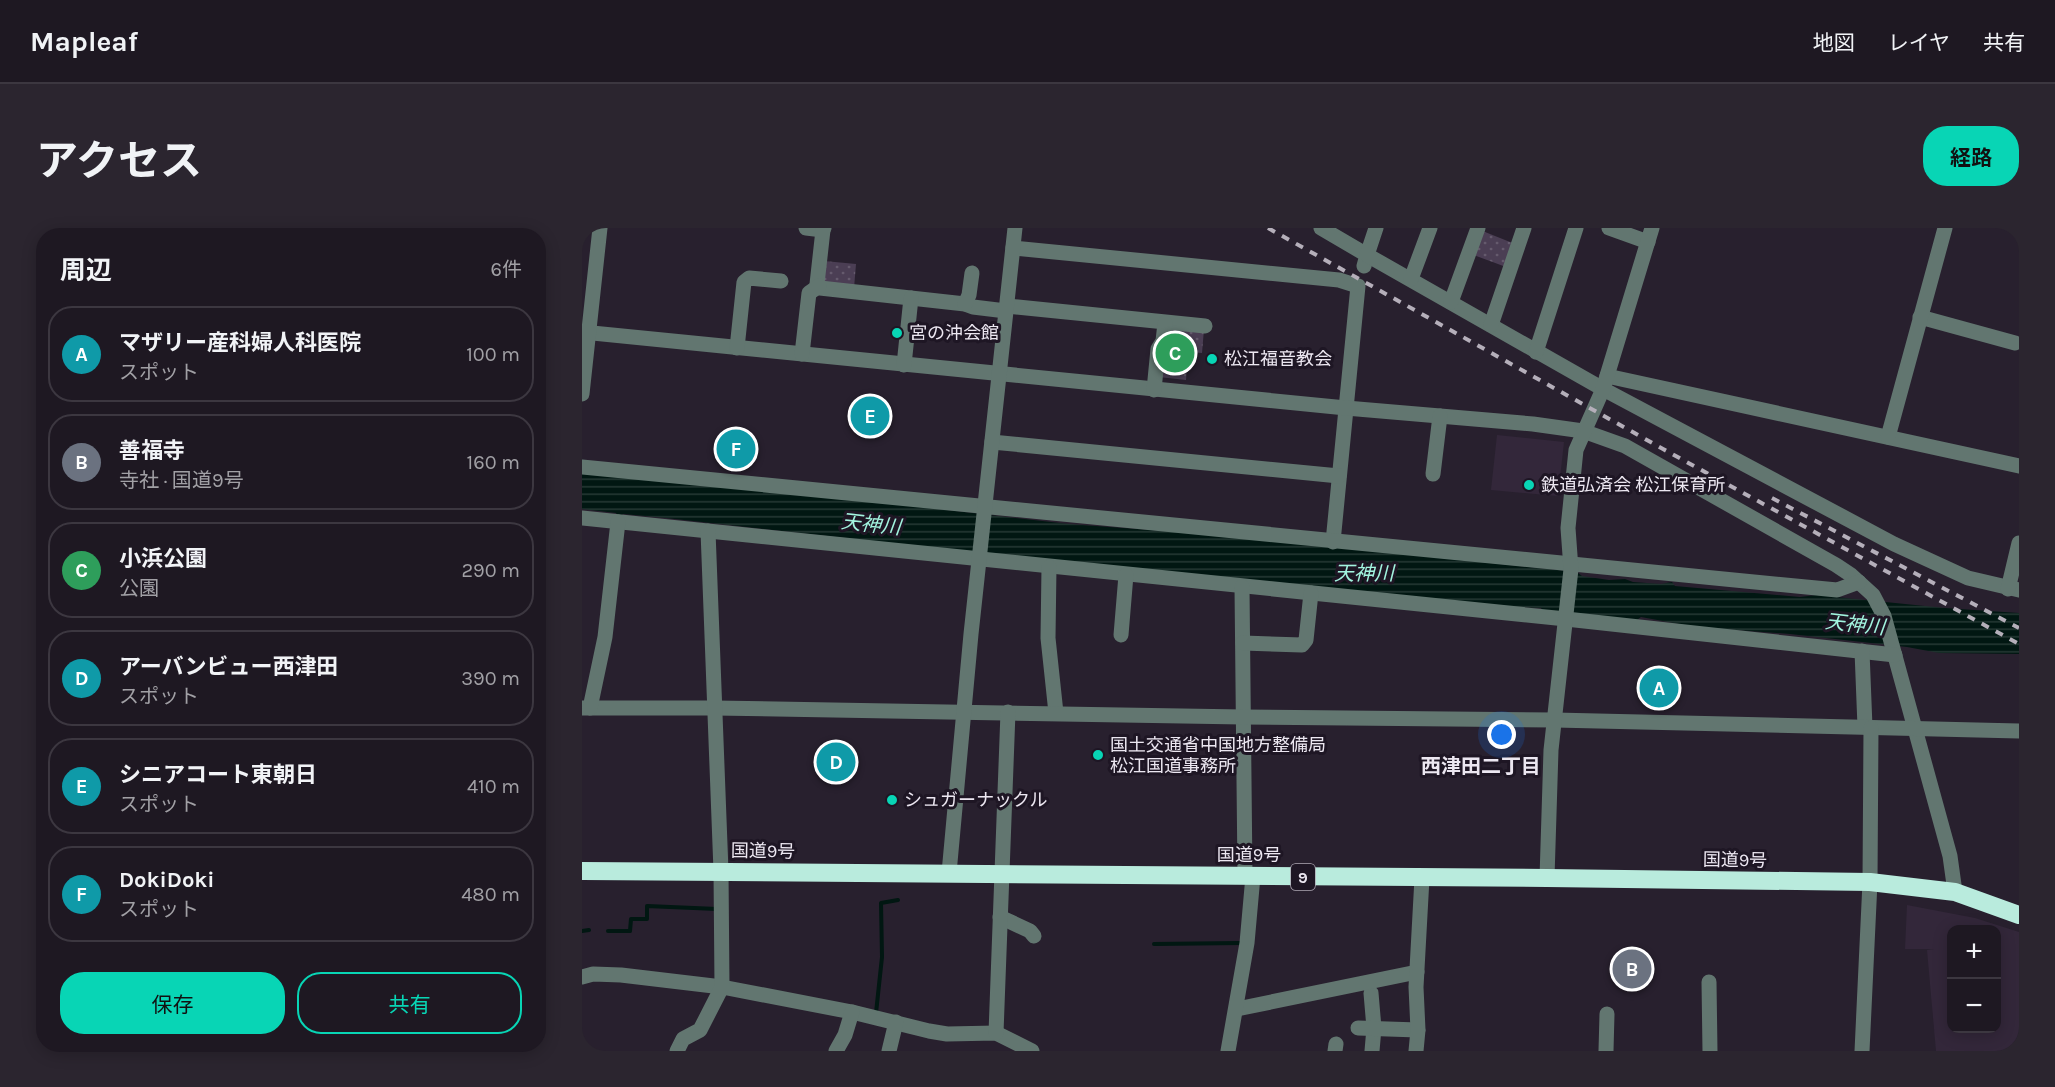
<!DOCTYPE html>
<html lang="ja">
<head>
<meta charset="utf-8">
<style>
	:root { --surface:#1e1822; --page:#2b252f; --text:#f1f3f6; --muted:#a1a0a5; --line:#3c3740; --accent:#08d5b5 }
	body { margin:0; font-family:Karla,"Noto Sans JP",sans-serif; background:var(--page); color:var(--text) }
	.controls { position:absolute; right:18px; bottom:18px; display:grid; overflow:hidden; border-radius:12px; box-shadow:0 3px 15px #0003 }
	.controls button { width:54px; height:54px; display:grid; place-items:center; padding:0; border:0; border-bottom:2px solid var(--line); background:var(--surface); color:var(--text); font:30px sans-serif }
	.you { position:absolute; left:920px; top:507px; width:21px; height:21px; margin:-15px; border:4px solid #fff; border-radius:50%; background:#1a73e8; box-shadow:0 0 0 9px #1a73e833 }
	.badge { display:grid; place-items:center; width:39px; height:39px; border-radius:50%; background:var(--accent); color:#fff; font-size:20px; font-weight:700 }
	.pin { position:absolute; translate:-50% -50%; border:3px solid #fff; box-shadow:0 2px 6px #0006 }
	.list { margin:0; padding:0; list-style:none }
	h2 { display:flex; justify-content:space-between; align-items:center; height:78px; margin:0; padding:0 24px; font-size:26px }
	h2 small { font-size:20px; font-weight:400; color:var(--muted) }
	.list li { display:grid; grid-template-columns:39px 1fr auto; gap:18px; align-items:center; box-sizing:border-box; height:96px; margin:0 12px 12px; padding:0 12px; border:2px solid var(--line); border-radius:24px }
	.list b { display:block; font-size:22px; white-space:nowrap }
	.list p { margin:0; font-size:20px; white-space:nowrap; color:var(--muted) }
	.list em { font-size:20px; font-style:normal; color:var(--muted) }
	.actions { display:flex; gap:12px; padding:18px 24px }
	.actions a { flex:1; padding:14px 0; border:2px solid var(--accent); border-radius:24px; text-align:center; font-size:21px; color:var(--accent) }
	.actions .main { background:var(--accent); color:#111 }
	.map { position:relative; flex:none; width:1437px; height:823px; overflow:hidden; border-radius:24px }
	header { display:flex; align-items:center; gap:36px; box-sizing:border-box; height:84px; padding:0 30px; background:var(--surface); border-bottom:2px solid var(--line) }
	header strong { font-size:28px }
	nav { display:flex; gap:33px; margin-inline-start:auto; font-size:21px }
	.intro { display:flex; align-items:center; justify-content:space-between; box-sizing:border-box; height:144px; padding:0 36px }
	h1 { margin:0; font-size:42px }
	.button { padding:15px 27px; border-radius:24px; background:var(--accent); color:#111; font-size:21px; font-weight:700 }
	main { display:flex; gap:36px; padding:0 36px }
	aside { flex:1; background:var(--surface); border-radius:24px; box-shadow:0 3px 15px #0003 }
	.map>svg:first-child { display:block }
</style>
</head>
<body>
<header>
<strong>Mapleaf</strong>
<nav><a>地図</a><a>レイヤ</a><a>共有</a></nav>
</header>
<div class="intro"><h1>アクセス</h1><a class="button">経路</a></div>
<main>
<aside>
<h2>周辺<small>6件</small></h2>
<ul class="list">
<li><span class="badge" style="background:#0f9aa8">A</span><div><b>マザリー産科婦人科医院</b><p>スポット</p></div><em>100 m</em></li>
<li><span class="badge" style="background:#6b7280">B</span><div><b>善福寺</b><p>寺社 · 国道9号</p></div><em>160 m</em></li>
<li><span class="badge" style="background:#2e9e5b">C</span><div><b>小浜公園</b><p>公園</p></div><em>290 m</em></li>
<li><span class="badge" style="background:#0f9aa8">D</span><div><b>アーバンビュー西津田</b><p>スポット</p></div><em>390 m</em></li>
<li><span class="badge" style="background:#0f9aa8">E</span><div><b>シニアコート東朝日</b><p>スポット</p></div><em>410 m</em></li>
<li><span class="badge" style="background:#0f9aa8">F</span><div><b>DokiDoki</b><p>スポット</p></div><em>480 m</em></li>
</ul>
<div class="actions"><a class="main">保存</a><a>共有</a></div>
</aside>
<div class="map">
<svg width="1437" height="823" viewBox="0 0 1437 823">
	<defs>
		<pattern id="grass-dots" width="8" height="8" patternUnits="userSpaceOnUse" patternTransform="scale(1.5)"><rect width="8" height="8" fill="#4b3e54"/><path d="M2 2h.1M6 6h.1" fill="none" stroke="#655a6d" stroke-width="1.8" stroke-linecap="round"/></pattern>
		<pattern id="water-rules" width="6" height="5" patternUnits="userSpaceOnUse" patternTransform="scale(1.5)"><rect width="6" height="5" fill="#011712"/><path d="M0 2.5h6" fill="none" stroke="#263935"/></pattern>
	</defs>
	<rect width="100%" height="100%" fill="#28202e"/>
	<g fill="#33273a" fill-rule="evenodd">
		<polygon points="915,207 982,214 976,268 909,262"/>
		<path d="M 1325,677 L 1393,690 L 1437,704 L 1437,823 L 1354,823 L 1345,722 L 1352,721 L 1323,721 ZM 1370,702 L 1414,702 L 1414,800 L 1370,800 Z"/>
	</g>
	<g fill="url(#grass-dots)">
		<polygon points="898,2 933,16 924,39 889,26"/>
		<polygon points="242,33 274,36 272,60 241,54"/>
		<polygon points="622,101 620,125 606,124 604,152 577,149 584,102"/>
	</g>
	<polygon fill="url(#water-rules)" points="0,244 269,271 487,296 637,307 995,344 1000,348 1027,352 1043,351 1051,354 1079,356 1090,354 1093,358 1218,369 1234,367 1363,380 1437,385 1437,426 1357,425 1325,419 1208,406 1113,399 1059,389 1052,394 963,386 959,380 864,377 84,290 41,286 37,290 34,285 0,281"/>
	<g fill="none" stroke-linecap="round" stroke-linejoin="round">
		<g stroke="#011712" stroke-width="4">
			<polyline points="0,703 7,702"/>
			<polyline points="26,703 48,703 49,691 65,691 65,678 135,681"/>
			<polyline points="572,716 659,715"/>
			<polyline points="294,785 300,729 299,675 316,672"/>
		</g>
		<g stroke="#627670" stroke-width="15">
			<polyline points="224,0 241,2 242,0"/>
			<polyline points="739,0 785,27 782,38"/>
			<polyline points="794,0 785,27 1021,161 1312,316 1386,350 1437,362"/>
			<polyline points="1027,0 1066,14"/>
			<polyline points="241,2 235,56 238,60 383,76 391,79 424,83"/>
			<polyline points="431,20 757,52 776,58 751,314"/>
			<polyline points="829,51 848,0"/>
			<polyline points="869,74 896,0"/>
			<polyline points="383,76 387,67 390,45"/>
			<polyline points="425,78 623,98"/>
			<polyline points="1338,89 1433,115"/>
			<polyline points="909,97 942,0"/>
			<polyline points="0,104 764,180 951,196 1001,203 1043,218 1254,337 1269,347 1291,367 1302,388 1368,628 1373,664"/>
			<polyline points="155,120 162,54 167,50 199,53"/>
			<polyline points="954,124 994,0"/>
			<polyline points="220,126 227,65 237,58"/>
			<polyline points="322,137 329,70"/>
			<polyline points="1025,148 1437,238"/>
			<polyline points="572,162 576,121 581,113 583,95"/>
			<polyline points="0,166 18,0"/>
			<polyline points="1306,209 1363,0"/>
			<polyline points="410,214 757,248"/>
			<path d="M 0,239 C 418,279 836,324 1255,362 L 1277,354"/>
			<polyline points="851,246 858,188"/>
			<polyline points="0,290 984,391 1313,427"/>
			<polyline points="467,339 466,410 474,485"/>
			<polyline points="660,359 663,648"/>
			<polyline points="1426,361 1437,315"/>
			<polyline points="539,407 544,347"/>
			<polyline points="661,415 720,417 724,412 729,365"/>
			<polyline points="1280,423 1283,499"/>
			<polyline points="0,480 132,480 661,489 973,492 1437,503"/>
			<polyline points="8,480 23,409 36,294"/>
			<polyline points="367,645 389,406 433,0"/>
			<polyline points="965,650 969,522 989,341 986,300 994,222 1021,161 1070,0"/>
			<polyline points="418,689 448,703 452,708"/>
			<polyline points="0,749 11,746 39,747 140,759 270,784 347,803 365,806 414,805 450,823"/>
			<polyline points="1127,754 1128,823"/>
			<polyline points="789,765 792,800 790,823"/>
			<polyline points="655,781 835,744"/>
			<polyline points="776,800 836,802"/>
			<polyline points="414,805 426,484"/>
			<polyline points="95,823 101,811 118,802 140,759 139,643 126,303"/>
			<polyline points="254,823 263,807 270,784"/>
			<polyline points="307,823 314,794"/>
			<polyline points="646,823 665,715 671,648"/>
			<polyline points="753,823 754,816"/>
			<polyline points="834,823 836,802 834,759 840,650"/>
			<polyline points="1024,823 1025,786"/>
			<polyline points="1280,823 1288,654 1289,500"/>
		</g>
		<polyline stroke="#b9ebdd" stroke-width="18" points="0,643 965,650 1288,654 1373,664 1437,687"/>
		<g stroke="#b5afba" stroke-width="4" stroke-dasharray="8 8" stroke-linecap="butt">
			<polyline points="686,0 1081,221 1437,416"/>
			<polyline points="1190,270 1437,400"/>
		</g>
	</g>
	<g fill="#08d5b5" stroke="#1e1624" stroke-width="2">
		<circle cx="315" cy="105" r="6"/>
		<circle cx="630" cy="131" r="6"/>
		<circle cx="947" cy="257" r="6"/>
		<circle cx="516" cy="527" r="6"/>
		<circle cx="310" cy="572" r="6"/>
	</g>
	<g text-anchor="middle" stroke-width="6" stroke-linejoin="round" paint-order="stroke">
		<rect fill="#1e1624" stroke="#aea8b4" stroke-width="1.5" x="709" y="636" width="24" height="26" rx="4.5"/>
		<g font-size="16" font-weight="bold" fill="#ece7f1">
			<text x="721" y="655">9</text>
		</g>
		<g font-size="18" fill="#ece7f1" stroke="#1e1624" text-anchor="start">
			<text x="327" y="111">宮の沖会館</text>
			<text x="642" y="137">松江福音教会</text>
			<text x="959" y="263">鉄道弘済会 松江保育所</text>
			<text x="528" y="523">国土交通省中国地方整備局<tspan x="528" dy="21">松江国道事務所</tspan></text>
			<text x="322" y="578">シュガーナックル</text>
		</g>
		<g font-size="18" fill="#ece7f1" stroke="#1e1624">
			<text transform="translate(181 623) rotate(1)" y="6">国道9号</text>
			<text x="667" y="633">国道9号</text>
			<text transform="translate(1153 632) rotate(1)" y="6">国道9号</text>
		</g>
		<g font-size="20" font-style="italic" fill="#a2f4df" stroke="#1e1624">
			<text transform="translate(289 296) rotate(6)" y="7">天神川</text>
			<text x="782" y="352">天神川</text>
			<text transform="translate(1273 396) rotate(6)" y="7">天神川</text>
		</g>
		<g font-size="20" font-weight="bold" fill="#ece7f1" stroke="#1e1624">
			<text x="899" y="545">西津田二丁目</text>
		</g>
	</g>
</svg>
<div class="controls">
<button>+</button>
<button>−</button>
</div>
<div class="you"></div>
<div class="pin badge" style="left:1077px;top:460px;background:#0f9aa8">A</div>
<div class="pin badge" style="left:1050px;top:741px;background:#6b7280">B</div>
<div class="pin badge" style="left:593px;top:125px;background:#2e9e5b">C</div>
<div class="pin badge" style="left:254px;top:534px;background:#0f9aa8">D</div>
<div class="pin badge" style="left:288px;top:188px;background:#0f9aa8">E</div>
<div class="pin badge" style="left:154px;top:221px;background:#0f9aa8">F</div>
</div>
</main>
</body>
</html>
